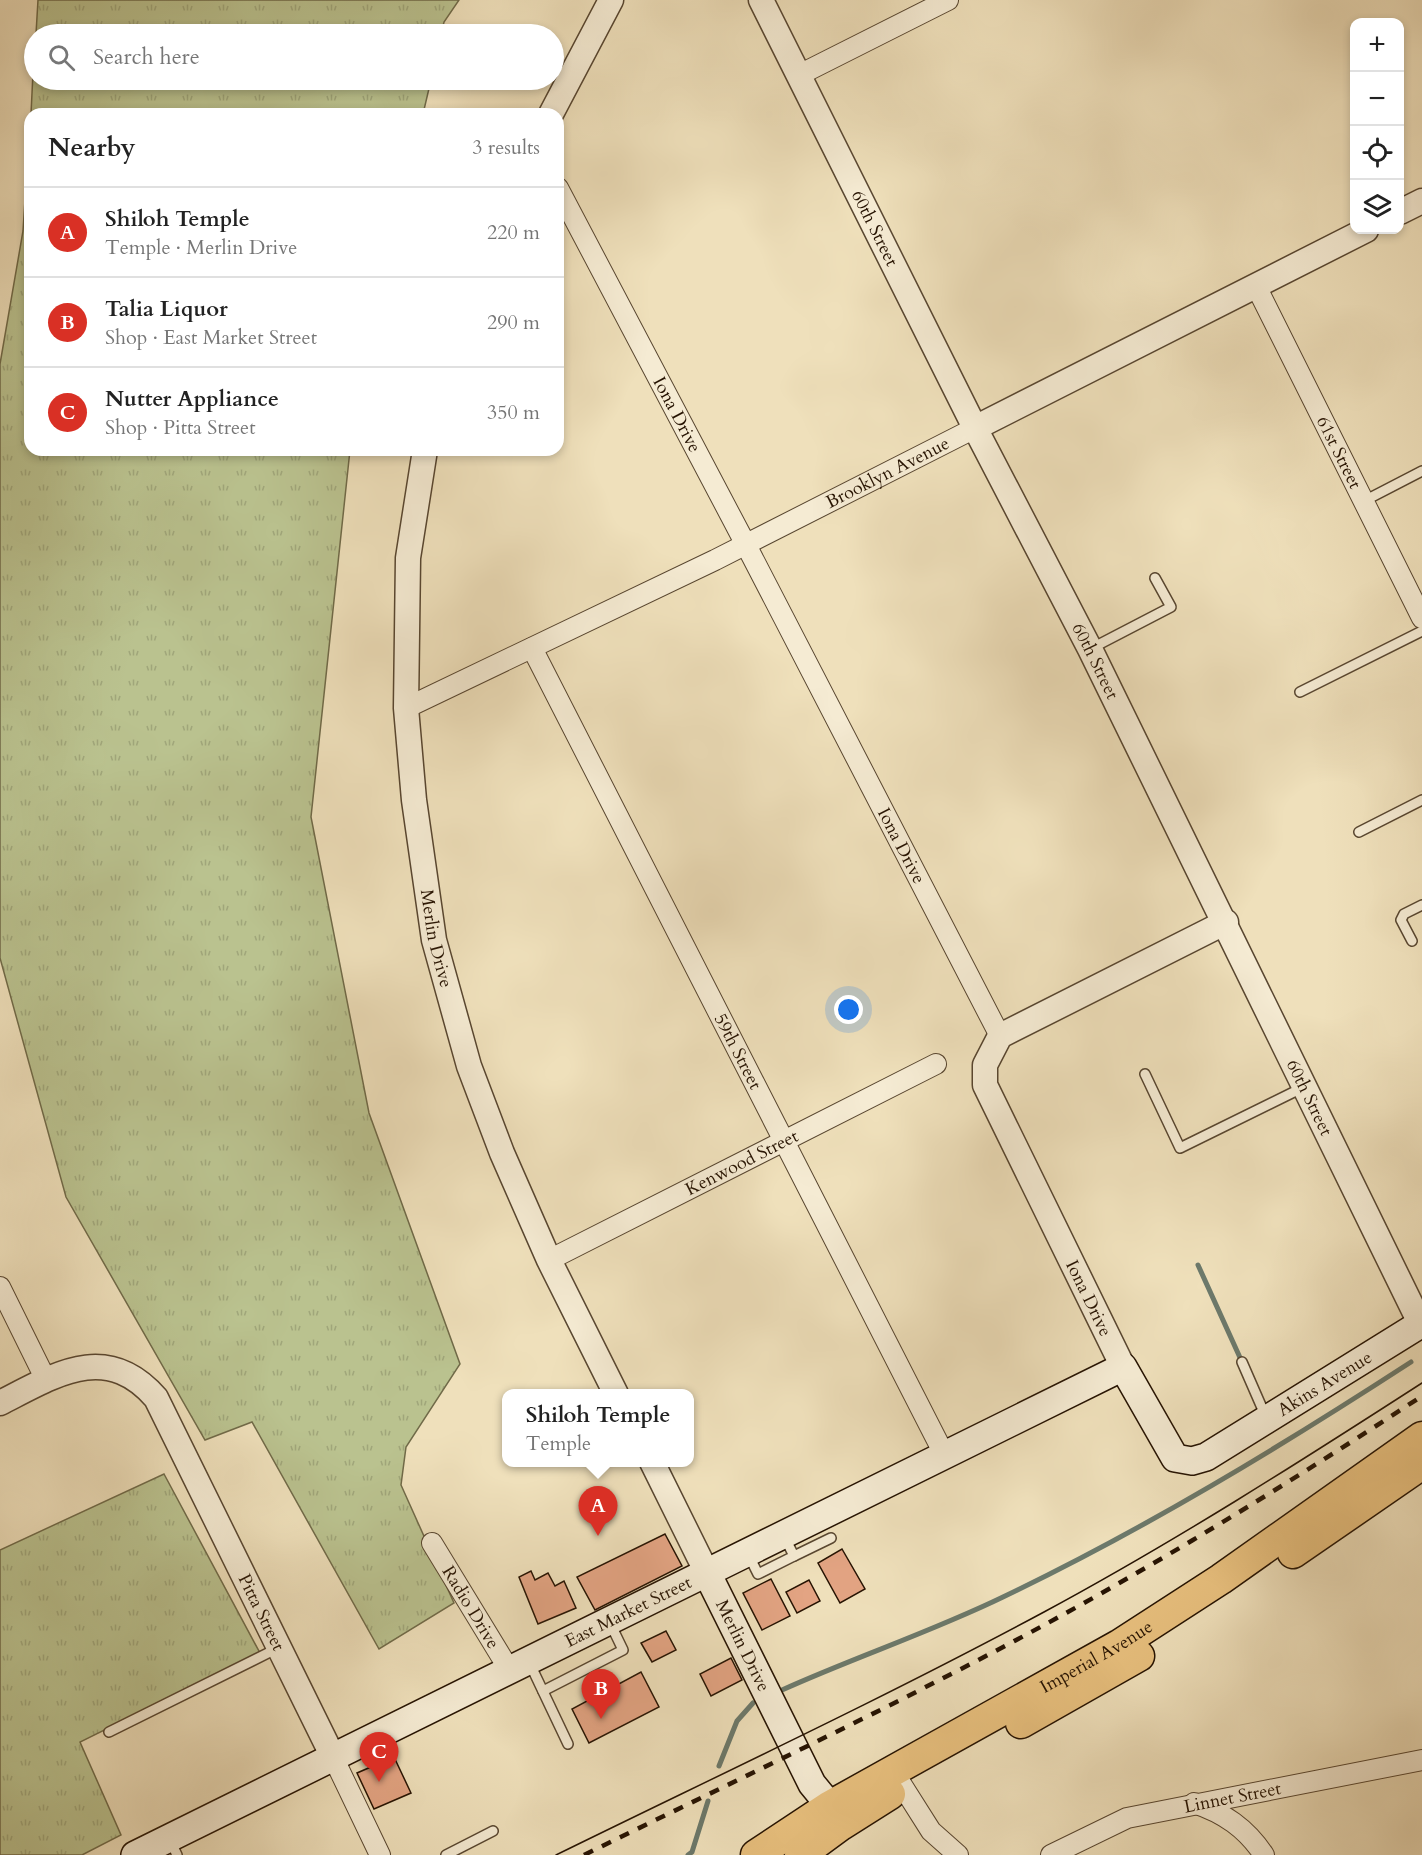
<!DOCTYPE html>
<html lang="en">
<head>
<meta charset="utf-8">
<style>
	:root { --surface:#fff; --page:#f6f6f6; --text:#222; --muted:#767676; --line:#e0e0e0; --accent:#d93025 }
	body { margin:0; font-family:Cardo,serif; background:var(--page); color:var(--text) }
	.controls { position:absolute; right:18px; top:18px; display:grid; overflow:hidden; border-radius:12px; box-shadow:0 3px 9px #0003 }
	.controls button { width:54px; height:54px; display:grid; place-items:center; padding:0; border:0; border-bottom:2px solid var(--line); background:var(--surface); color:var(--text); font:30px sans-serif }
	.you { position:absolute; left:849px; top:1010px; width:21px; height:21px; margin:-15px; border:4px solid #fff; border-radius:50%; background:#1a73e8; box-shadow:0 0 0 9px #1a73e833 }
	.badge { display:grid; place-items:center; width:39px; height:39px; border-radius:50%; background:var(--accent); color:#fff; font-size:20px; font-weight:700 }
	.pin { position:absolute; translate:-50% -50px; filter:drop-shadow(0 2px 3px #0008) }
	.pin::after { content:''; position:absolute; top:32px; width:21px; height:18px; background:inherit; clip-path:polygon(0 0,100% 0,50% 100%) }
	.popup { position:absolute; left:502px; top:1389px; width:192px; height:78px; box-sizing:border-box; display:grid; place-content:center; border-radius:12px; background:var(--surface); filter:drop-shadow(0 2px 4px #0005); font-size:20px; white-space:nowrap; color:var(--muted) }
	.popup b { font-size:22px; color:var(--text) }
	.popup::after { content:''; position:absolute; left:50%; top:100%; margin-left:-12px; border:12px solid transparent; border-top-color:var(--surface) }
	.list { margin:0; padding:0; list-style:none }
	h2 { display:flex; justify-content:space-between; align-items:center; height:78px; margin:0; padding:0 24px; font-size:26px }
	h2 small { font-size:20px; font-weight:400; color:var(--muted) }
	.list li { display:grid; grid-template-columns:39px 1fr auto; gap:18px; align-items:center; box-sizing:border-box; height:90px; padding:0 24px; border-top:2px solid var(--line) }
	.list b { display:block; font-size:22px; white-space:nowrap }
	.list p { margin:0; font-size:20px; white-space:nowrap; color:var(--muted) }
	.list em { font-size:20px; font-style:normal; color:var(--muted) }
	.icon { flex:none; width:33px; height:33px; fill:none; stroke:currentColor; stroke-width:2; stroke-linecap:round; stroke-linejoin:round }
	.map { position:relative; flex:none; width:1422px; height:1855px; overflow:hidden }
	.search { position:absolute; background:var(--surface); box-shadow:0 3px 9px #0003; left:24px; top:24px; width:540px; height:66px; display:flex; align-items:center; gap:15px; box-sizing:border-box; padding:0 21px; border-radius:33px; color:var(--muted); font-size:22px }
	.panel { position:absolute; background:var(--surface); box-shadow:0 3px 9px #0003; left:24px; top:108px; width:540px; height:348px; border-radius:18px }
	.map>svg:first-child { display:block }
</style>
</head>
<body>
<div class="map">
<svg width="1422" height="1855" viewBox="0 0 1422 1855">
	<defs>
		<pattern id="grass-tufts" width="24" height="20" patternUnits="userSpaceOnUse" patternTransform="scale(1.5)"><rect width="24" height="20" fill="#bac28f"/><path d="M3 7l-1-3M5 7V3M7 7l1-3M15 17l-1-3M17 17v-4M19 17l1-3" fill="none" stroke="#a0a67a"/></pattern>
	</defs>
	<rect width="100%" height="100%" fill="#efe0bb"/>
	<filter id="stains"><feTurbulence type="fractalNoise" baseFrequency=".00333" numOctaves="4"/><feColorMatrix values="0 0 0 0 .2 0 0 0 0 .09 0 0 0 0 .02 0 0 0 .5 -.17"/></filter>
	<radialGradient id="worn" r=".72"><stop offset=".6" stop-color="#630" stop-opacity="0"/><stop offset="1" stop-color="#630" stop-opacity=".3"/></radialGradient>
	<g fill="url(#grass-tufts)" stroke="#706a48" stroke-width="1.5">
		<polygon points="38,0 459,0 444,22 441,34 36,34"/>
		<polygon points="34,52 34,80 431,80 423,114 31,114"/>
		<polygon points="30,122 30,450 350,450 311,817 369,1113 460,1364 406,1447 401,1485 454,1603 379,1649 252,1422 205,1440 66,1197 0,958 0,364 23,231"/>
		<polygon points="164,1474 260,1653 80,1742 121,1835 82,1855 0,1855 0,1550"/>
	</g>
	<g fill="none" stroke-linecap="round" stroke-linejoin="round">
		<g stroke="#6c796b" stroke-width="5">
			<polyline points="1198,1265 1242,1362"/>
			<path d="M 782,1690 C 855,1657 931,1632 1003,1597 C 1145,1529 1280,1447 1411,1362"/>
			<polyline points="719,1766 737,1721 753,1703"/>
			<polyline points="688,1855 692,1852 708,1801"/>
		</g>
	</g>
	<g fill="#e3a483" stroke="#261302" stroke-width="1.5">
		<polygon points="665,1534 682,1566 595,1610 577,1577"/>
		<polygon points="842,1549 865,1589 840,1603 818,1563"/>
		<polygon points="531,1571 535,1580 548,1573 555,1586 564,1581 576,1608 538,1624 519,1577"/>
		<polygon points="771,1579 790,1616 762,1630 743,1593"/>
		<polygon points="809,1580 820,1601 797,1613 786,1592"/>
		<polygon points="666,1631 676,1650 652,1662 641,1643"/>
		<polygon points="731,1658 742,1680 711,1696 700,1674"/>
		<polygon points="641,1672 659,1707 589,1743 572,1709"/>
		<polygon points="394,1757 411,1793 374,1809 357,1773"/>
	</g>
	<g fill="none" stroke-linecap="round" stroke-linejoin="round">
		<defs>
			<g id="service">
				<polyline points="1364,501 1422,471"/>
				<polyline points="1092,648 1171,607 1155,578"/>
				<polyline points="1300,692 1422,631"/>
				<polyline points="1359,832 1422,800"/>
				<polyline points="1412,941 1401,920 1404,914 1422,905"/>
				<polyline points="1145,1074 1180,1148 1304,1087"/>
				<polyline points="1242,1362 1266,1417"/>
				<polyline points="748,1554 758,1574 794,1556 784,1536"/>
				<polyline points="794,1556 831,1538"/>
				<polyline points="530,1664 568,1744"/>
				<polyline points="543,1691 623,1650 610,1623"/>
				<polyline points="109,1732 278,1648"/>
				<polyline points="170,1840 177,1855"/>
				<polyline points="446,1855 493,1831"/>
			</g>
			<g id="minor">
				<polyline points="799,75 948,0"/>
				<path id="s1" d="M 558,188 L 745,543 L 1000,1036"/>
				<path id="s2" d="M 1256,286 L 1422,618"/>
				<path id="s3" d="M 532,648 L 945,1456"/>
				<path id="s4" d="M 406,708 L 715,560 L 975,428"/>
				<path id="s5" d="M 549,1260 L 936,1064"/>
				<polyline points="0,1287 46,1380"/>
				<path id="s6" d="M 432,1543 L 510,1671"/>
				<polyline points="333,1757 380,1855"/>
				<polyline points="893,1771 931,1831 958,1855"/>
				<path d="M 1194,1803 C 1224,1813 1246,1828 1264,1855"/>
				<path id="s7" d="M 1051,1855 L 1127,1818 L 1422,1760"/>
			</g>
			<g id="tertiary">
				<path id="s8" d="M 761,0 L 975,428 L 1090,649 L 1422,1327"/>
				<polyline points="551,114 611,0"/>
				<polyline points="1400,212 1422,201"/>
				<polyline points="975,428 1366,230"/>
				<path id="s9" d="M 425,450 L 408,558 L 406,708 L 414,800 L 434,940 L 469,1066 L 502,1153 L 549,1260 L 616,1394"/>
				<polyline points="1123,1367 985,1085 985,1065 1000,1036 1226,922"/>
				<path id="s10" d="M 0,1403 C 55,1375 106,1341 156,1398 L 333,1757"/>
				<polyline points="652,1462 707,1573"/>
			</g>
			<g id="secondary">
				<path id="s11" d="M 707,1573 L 812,1784 L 830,1806 L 840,1824"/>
				<path id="s12" d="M 135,1855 L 1123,1367 L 1175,1458 L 1192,1461 L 1206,1457 L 1422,1323"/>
			</g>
			<g id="primary">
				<polyline points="1293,1553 1422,1464"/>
				<polyline points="1021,1723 1139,1656"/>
				<path id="s13" d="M 756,1855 L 830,1806 L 1119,1645 L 1221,1579 L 1422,1437"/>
				<polyline points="800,1855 841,1825 890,1794"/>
			</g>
		</defs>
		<use href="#service" stroke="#584630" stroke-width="12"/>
		<use href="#minor" stroke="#584630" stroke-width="22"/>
		<use href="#tertiary" stroke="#584630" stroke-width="27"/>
		<use href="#secondary" stroke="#261302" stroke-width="30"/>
		<use href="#primary" stroke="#261302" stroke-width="33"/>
		<use href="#service" stroke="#f5ebd3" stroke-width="9"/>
		<use href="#minor" stroke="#f5ebd3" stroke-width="20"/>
		<use href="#tertiary" stroke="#f5ebd3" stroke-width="24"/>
		<use href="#secondary" stroke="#f5ebd3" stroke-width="27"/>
		<use href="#primary" stroke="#e8c07e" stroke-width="30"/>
		<path stroke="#261302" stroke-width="1.5" d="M 556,1855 C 719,1775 884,1698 1044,1612 C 1174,1542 1298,1463 1422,1383"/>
		<path stroke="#261302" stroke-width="4.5" stroke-dasharray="10 10" stroke-linecap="butt" d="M 584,1855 C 708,1794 833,1735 955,1672 C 1116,1590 1271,1495 1422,1396"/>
	</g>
	<g text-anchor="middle" stroke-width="4.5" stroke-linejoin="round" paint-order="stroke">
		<g font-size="18" fill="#261302" stroke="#f5ebd3">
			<text dy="6" stroke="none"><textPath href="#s8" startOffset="255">60th Street</textPath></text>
			<text dy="6" stroke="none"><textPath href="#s1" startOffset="256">Iona Drive</textPath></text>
			<text dy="6" stroke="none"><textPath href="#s2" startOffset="186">61st Street</textPath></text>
			<text dy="6" stroke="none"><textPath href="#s4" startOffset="536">Brooklyn Avenue</textPath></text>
			<text dy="6" stroke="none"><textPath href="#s8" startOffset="741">60th Street</textPath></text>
			<text dy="6" stroke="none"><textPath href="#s1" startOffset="742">Iona Drive</textPath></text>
			<text dy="6" stroke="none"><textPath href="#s9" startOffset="492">Merlin Drive</textPath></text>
			<text dy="6" stroke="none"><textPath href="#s3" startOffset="453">59th Street</textPath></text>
			<text dy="6" stroke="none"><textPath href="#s8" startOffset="1227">60th Street</textPath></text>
			<text dy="6" stroke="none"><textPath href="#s5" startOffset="216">Kenwood Street</textPath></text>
			<text transform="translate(1089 1298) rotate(64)" y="6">Iona Drive</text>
			<text dy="6" stroke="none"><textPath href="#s12" startOffset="1378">Akins Avenue</textPath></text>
			<text dy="6" stroke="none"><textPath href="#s6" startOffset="75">Radio Drive</textPath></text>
			<text dy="6" stroke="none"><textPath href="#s12" startOffset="550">East Market Street</textPath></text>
			<text dy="6" stroke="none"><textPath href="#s10" startOffset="412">Pitta Street</textPath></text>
			<text dy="6" stroke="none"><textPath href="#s11" startOffset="81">Merlin Drive</textPath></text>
			<text dy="6" stroke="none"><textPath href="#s13" startOffset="394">Imperial Avenue</textPath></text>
			<text dy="6" stroke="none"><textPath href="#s7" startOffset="192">Linnet Street</textPath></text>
		</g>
	</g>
	<rect width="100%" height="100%" filter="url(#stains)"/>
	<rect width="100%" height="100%" fill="url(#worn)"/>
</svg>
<div class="controls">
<button>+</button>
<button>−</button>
<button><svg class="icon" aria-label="locate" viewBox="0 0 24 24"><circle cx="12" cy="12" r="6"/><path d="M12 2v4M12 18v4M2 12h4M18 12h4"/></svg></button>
<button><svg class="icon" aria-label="layers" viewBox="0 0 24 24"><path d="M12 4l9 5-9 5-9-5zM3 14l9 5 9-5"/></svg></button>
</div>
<div class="you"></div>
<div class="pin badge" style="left:598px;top:1536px">A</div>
<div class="popup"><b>Shiloh Temple</b>Temple</div>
<div class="pin badge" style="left:601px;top:1719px">B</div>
<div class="pin badge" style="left:379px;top:1782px">C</div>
<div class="search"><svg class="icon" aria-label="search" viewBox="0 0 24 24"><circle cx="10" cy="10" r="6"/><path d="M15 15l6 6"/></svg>Search here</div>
<section class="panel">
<h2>Nearby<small>3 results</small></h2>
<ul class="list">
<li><span class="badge">A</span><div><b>Shiloh Temple</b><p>Temple · Merlin Drive</p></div><em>220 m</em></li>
<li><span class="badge">B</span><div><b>Talia Liquor</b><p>Shop · East Market Street</p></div><em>290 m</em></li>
<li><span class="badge">C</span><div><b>Nutter Appliance</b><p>Shop · Pitta Street</p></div><em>350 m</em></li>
</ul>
</section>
</div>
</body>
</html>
